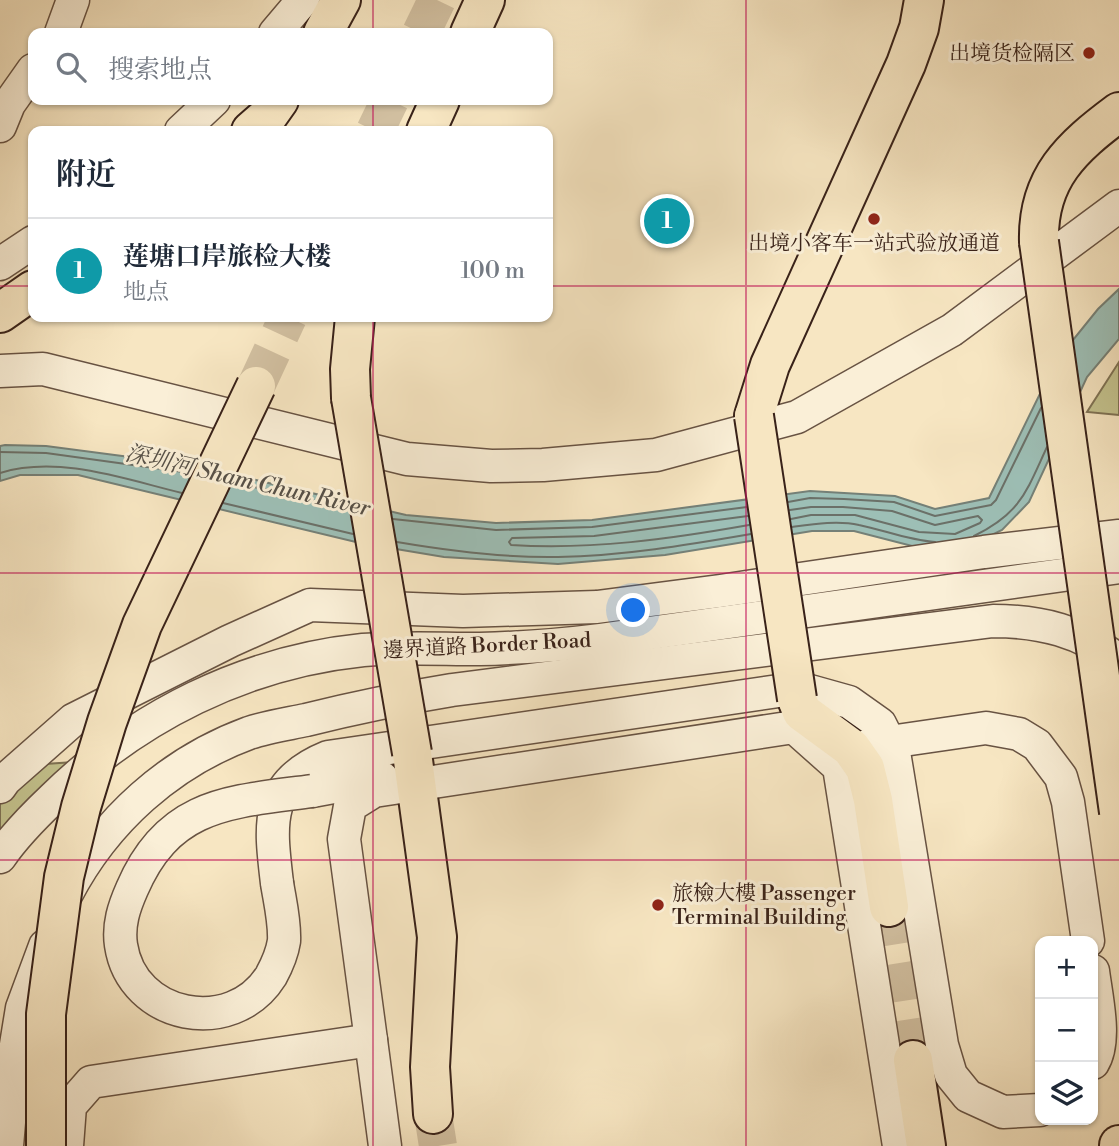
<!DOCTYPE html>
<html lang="zh">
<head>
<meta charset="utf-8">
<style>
	:root { --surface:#fff; --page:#f6f6f7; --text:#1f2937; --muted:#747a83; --line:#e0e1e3; --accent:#0b8043 }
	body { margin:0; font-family:"Libre Bodoni","Noto Serif SC",serif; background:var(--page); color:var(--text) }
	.controls { position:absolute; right:21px; bottom:21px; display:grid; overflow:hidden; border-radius:14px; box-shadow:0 2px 5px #0004 }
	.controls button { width:63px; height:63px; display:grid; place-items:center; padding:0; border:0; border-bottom:2px solid var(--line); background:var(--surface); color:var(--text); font:35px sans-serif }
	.you { position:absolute; left:634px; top:611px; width:24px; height:24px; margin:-18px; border:5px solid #fff; border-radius:50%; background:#1a73e8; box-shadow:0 0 0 10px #1a73e833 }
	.badge { display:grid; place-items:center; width:46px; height:46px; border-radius:50%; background:var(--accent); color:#fff; font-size:23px; font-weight:700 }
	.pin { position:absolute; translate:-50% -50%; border:4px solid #fff; box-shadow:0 2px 7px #0006 }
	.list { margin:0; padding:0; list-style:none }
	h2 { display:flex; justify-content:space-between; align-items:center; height:91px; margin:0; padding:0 28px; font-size:30px }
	h2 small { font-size:23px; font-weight:400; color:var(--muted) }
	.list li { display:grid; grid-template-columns:46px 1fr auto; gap:21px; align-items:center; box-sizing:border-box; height:105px; padding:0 28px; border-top:2px solid var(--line) }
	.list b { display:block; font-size:26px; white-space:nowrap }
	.list p { margin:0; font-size:23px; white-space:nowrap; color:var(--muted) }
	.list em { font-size:23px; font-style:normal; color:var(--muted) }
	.icon { flex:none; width:38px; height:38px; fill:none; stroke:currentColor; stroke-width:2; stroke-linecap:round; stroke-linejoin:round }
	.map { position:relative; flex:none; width:1119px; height:1146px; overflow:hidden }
	.search { position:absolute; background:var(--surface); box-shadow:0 2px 5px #0004; left:28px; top:28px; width:525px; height:77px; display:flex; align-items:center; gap:18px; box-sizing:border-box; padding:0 24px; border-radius:14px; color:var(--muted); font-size:26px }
	.panel { position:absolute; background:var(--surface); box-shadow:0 2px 5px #0004; left:28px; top:126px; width:525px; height:196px; border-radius:14px }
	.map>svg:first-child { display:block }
</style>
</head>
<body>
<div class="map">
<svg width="1119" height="1146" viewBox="0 0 1119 1146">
	<rect width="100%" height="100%" fill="#f7e6c2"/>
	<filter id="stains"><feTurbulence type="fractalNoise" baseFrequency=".00286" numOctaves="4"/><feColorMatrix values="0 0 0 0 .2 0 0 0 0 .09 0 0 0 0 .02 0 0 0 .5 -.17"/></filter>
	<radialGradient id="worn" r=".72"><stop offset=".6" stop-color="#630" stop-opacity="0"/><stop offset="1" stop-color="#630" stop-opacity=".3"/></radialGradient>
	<g fill="#c4c38e" stroke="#7e7254" stroke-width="2">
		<polygon points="1119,362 1119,415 1087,412"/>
		<polygon points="75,762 0,840 0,767"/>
	</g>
	<polygon fill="#9dbfb6" stroke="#758077" stroke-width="2" points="1119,289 1119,339 1087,377 1029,502 1002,530 959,551 916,547 854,531 812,531 665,555 558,564 444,557 360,543 78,475 20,475 0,481 0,446 5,445 46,446 191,465 406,515 496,523 592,520 810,491 895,496 935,509 989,498 1056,361 1098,309"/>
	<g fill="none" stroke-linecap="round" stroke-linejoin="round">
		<g stroke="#6b7068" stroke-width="2">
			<polyline points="0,452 46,453 191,473"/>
			<path d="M 0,473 C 59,455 124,479 182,493"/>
			<polyline points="233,482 349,509"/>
			<polyline points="788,502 810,498 844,499 894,502 935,516 991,505 996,500 1041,408"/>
			<polyline points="223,503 353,534"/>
			<polyline points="790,510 811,507 843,507 892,511 935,525 978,516 982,520 980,523 955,534 919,532 855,515 811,515 791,519"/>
			<path d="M 748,516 L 594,536 L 512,538 L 509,542 L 511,545 C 592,550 670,539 749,525"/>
			<polyline points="393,519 496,530 592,527 747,507"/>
			<path d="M 792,527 C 813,524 838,520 859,525 C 884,530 908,540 935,542"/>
			<path d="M 974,536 C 1021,513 1026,492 1047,447"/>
			<path d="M 397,542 C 450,551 505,558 558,557 C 623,556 687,545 751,534"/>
		</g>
		<g stroke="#d1bfa0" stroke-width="38" stroke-dasharray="38 19" stroke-linecap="butt">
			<polyline points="421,33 437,0"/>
			<polyline points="375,131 390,100"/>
			<polyline points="256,386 288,317"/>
			<polyline points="889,907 913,1060"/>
			<polyline points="433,1114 438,1146"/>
		</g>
		<defs>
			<g id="minor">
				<polyline points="61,33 73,0"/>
				<polyline points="275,33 303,0"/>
				<polyline points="0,126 9,104 33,70"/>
				<polyline points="181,131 214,100"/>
				<polyline points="0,264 33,242"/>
				<polyline points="0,371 43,369 407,459 491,466 543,465 656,455 797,417 952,330 1119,206"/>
				<polyline points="869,745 986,728 1019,734 1037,745 1061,777 1068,802 1088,941"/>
				<polyline points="0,787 5,780 73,720 230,641 310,605 463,611 597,607 720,591 984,552 1119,536"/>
				<polyline points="312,791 382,778"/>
				<path d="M 0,857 C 15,835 34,816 53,798 C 137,716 245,662 363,650 C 402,647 441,649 480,649 C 520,648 561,645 601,640 L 1119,567"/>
				<path d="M 277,883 C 270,824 264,783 328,757 L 799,688 L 849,702 L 880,724 L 894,752 L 942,1045 L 951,1075 L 968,1096 L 1003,1112 L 1040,1110"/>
				<path d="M 66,895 C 105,820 170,762 249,733 C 267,727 287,724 306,720 C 354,708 403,698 452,690 L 993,621 C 1040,621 1082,631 1119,661"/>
				<path d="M 1093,971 C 1096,996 1107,1041 1093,1063"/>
				<polyline points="371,1040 344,839 350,806 374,791 794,727 839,767 899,1146"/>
				<polyline points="7,1146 15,1051 22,1008 45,946"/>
				<polyline points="67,1146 70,1106 91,1082 371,1040 385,1146"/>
			</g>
			<g id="highway">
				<polyline points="323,33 341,0"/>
				<polyline points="470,33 485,0"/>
				<polyline points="251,131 267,117 279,100"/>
				<polyline points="426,131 440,100"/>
				<path d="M 1039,242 C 1037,178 1072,147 1119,112"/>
				<polyline points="0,313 33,290"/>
				<polyline points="351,398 350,369 355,317"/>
				<polyline points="754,416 770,365 906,64 919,28 924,0"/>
				<polyline points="797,699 802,712 851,748 865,768 873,800 889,907"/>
				<polyline points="412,753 437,937 430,1067 433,1114"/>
				<polyline points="913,1060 926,1146"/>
				<polyline points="1119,1146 1119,1145"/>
			</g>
		</defs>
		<use href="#minor" stroke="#685343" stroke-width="35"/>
		<use href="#highway" stroke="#392219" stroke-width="42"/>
		<use href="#minor" stroke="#faefd7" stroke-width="32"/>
		<use href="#highway" stroke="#f7e6c2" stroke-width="38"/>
		<defs>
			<path id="minor-bridge" d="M 277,883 C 280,902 285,922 284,941 C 282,954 277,965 271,976 C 232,1038 132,1019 121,945 C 118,925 124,907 132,889 C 169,802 231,802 312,791"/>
			<g id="highway-bridge">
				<polyline points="1039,242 1119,812"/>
				<polyline points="351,398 412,753"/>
				<polyline points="754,416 797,699"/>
				<polyline points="46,1146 46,1014 64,877 81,807 107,722 142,625 256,386"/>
			</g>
		</defs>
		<use href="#minor-bridge" stroke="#685343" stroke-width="35" stroke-linecap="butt"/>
		<use href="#highway-bridge" stroke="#392219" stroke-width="42" stroke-linecap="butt"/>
		<use href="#minor-bridge" stroke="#faefd7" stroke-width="32"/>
		<use href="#highway-bridge" stroke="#f7e6c2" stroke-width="38"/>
	</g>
	<path fill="none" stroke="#c2185b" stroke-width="2" stroke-opacity="0.55" d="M 373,0 L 373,33M 746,0 L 746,1146M 373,100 L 373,131M 0,286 L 33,286M 548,286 L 1119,286M 373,317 L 373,1146M 0,573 L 1119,573M 0,860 L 1119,860"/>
	<g fill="#8f2418" stroke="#faefd7" stroke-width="2.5">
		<circle cx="1089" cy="53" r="7"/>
		<circle cx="874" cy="219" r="7"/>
		<circle cx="658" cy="905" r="7"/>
	</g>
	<g text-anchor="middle" stroke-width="6" stroke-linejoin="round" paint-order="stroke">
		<g font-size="21" fill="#392219" stroke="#faefd7" text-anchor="end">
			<text x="1075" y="60">出境货检隔区</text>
			<text x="874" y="250" text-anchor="middle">出境小客车一站式验放通道</text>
			<text x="672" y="900" text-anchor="start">旅檢大樓 Passenger<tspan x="672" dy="24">Terminal Building</tspan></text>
		</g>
		<g font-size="21" fill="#392219" stroke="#faefd7">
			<text transform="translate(487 645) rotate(-3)" y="7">邊界道路 Border Road</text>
		</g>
		<g font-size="23" font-style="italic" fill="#575148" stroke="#faefd7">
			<text transform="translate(248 480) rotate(13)" y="8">深圳河 Sham Chun River</text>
		</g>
	</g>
	<rect width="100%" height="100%" filter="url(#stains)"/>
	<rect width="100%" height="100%" fill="url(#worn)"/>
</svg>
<div class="controls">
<button>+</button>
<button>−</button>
<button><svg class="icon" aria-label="layers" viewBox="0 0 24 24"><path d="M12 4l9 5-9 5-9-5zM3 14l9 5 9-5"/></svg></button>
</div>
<div class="you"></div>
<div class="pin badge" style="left:667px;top:221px;background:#0f9aa8">1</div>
<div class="search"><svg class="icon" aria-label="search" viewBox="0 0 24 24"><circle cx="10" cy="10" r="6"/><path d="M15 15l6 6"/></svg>搜索地点</div>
<section class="panel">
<h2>附近<small></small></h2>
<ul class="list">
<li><span class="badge" style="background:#0f9aa8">1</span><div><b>莲塘口岸旅检大楼</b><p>地点</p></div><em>100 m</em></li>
</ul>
</section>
</div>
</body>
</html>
